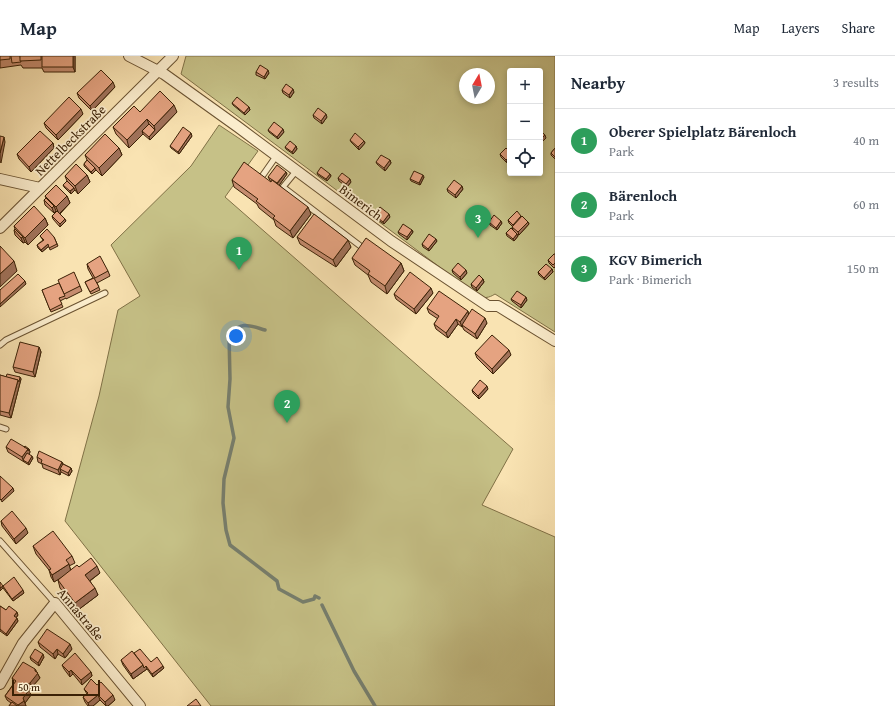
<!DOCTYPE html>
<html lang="en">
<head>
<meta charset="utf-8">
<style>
	:root { --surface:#fff; --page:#f2f2f3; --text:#1f2937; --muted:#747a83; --line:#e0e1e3; --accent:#7c3aed }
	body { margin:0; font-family:"Gentium Book Plus",serif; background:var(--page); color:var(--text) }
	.controls { position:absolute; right:12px; top:12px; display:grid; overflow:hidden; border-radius:4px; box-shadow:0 2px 6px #0003 }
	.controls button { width:36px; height:36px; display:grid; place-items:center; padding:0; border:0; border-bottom:1px solid var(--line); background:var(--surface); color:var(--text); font:20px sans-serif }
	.compass { position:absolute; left:459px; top:12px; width:36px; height:36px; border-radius:50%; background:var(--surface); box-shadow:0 2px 6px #0003; rotate:10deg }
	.scale { position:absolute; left:12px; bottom:10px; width:88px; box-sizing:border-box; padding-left:4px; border:2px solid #3b2106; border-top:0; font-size:11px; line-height:14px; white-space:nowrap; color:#3b2106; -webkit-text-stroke:3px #fbedcd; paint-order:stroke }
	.you { position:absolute; left:236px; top:280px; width:14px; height:14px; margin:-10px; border:3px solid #fff; border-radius:50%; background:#1a73e8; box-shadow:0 0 0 6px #1a73e833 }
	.badge { display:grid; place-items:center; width:26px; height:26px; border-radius:50%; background:var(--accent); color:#fff; font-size:13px; font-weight:700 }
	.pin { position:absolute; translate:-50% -33px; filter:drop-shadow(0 1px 2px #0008) }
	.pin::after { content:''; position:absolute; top:21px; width:14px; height:12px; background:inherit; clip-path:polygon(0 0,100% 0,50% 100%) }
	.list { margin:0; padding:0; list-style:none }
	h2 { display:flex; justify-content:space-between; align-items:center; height:52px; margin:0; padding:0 16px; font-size:17px }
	h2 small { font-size:13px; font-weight:400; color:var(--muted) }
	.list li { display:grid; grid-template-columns:26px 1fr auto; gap:12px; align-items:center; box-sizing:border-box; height:64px; padding:0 16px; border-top:1px solid var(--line) }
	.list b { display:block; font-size:15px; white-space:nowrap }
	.list p { margin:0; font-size:13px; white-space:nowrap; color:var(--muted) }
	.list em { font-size:13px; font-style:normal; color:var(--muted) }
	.icon { flex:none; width:22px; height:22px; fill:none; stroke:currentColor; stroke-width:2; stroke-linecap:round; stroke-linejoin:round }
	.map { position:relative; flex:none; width:555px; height:650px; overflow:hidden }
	header { display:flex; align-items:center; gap:24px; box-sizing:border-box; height:56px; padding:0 20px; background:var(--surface); border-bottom:1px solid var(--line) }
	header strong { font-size:19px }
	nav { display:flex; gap:22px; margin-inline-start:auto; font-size:14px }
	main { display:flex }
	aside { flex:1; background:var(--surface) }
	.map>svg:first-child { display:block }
</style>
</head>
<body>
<header>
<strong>Map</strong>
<nav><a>Map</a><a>Layers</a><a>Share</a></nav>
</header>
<main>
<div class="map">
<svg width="555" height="650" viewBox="0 0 555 650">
	<rect width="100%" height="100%" fill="#f9e3b2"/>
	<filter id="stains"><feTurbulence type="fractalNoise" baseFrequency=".005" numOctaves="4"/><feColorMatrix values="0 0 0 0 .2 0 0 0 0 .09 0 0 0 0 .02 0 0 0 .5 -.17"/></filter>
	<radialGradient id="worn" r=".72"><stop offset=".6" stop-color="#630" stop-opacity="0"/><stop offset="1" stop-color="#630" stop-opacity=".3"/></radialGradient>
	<g fill="#c6c187" stroke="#807146" fill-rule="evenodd">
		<path d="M 186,0 L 555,0 L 555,276 L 495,238 C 489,242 483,243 477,239 L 181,18 ZM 510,15 L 540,15 L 540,117 L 510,117 ZM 465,18 L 489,18 L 489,42 L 465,42 Z"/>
		<polygon points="219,69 258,95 225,141 513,393 482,449 555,481 555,650 211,650 65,465 99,340 118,254 140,240 111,189 191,110"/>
	</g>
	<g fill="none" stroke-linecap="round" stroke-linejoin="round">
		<g stroke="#777f6e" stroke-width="3.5">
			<path d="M 265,274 C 248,269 242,265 229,279 L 230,323 L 228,351 L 234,382 L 224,423 L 223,447 L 226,474 L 230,489 L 277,525 L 279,533 L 303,546 L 314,543 L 315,540 L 319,542"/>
			<polyline points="322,549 354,615 375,650"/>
		</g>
		<defs>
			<g id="service">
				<polyline points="297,114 283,131 363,192"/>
				<polyline points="263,119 277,99"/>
				<polyline points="0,289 6,284 105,237"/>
				<polyline points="0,371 6,373"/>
				<polyline points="0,485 55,547"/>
			</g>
			<g id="minor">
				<polyline points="129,0 164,18 238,71 391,185 488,250 498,250 555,285"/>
				<polyline points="0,123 40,132"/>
				<polyline points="0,172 173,0"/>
				<polyline points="0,628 23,587 55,547 140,650"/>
			</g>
		</defs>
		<use href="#service" stroke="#6a5231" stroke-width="7"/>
		<use href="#minor" stroke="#6a5231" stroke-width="12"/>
		<use href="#service" stroke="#fbedcd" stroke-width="5"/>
		<use href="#minor" stroke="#fbedcd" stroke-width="10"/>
	</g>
	<g fill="#c58c6f" stroke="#3b2106">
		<polygon points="0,0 75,0 75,16 44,16 42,12 23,12 21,9 0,12"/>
		<polygon points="256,16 269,17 265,23 256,19"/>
		<polygon points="115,31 92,55 79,42 77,37"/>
		<polygon points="282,34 294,36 290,42 283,37"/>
		<polygon points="232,47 249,51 250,54 245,59 233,49"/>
		<polygon points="140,56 177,56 150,84 143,78 129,92 116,78 113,71"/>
		<polygon points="83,58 58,84 46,72 44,67"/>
		<polygon points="313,59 327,61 322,68 314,62"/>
		<polygon points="268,74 284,76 278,83 269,76"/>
		<polygon points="192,80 179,98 171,92 170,90"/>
		<polygon points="350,84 364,85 365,87 359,94 351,86"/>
		<polygon points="53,87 54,92 31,116 19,103 17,98"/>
		<polygon points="296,90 297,93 293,98 286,93 285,91"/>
		<polygon points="119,92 122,99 102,120 96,114 92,118 84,110 84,108 87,104 85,99"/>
		<polygon points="506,92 507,107 501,101 500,98"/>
		<polygon points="555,92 555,103 551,99 551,97"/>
		<polygon points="390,104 391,107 385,115 377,108 376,106"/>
		<polygon points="286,116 287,118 279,129 311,158 293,182 276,170 274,164 259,152 257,148 234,131 232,124 271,126 268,121"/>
		<polygon points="317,117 330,118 331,120 327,125 318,119"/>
		<polygon points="87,119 90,126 78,138 75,134 71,138 64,131 63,129 67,125 65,120"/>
		<polygon points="424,121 420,129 411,125 410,123"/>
		<polygon points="338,122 351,126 347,131 339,125"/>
		<polygon points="447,133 463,133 456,142 448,136"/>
		<polygon points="45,140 67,140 70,147 60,158 66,165 60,171 53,163 52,160 56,156 56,155 54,157 45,149 44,144 46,142"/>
		<polygon points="374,159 390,161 384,168 375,162"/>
		<polygon points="522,161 528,166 529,168 519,179 518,178 518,180 514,185 507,180 506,177 513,174 512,171 513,171 509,167 508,164"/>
		<polygon points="45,162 48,169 28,189 25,186 23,187 15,179 14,174 15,173 14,170"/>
		<polygon points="489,166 502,167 497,174 490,169"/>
		<polygon points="412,174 413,176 407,184 399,178 398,176"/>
		<polygon points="40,180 54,181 58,190 50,194 49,190 42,196 38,192 37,189 43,184"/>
		<polygon points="297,181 351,191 336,211 300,188"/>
		<polygon points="437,185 429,195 423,191 422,188"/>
		<polygon points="555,198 555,211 554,212 549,207 548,204"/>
		<polygon points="352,202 401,207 404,215 387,238 371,226 368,219 355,209"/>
		<polygon points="87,208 108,215 110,220 97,227 100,234 91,238 85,226 93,222 88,213"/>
		<polygon points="552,213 553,216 545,224 539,219 538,216"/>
		<polygon points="452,214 467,217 461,224 453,217"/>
		<polygon points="483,223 484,226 477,235 472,231 471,228"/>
		<polygon points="80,230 82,235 66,243 66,242 60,245 63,251 51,256 42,234"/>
		<polygon points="433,237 416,258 396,243 394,238"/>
		<polygon points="511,243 527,244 521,252 512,245"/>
		<polygon points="427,252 469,259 487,267 477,283 464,274 462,270 462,271 458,268 448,282 436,273 434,268 438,263 429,257"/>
		<polygon points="39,291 41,296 35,321 15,316 13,311"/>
		<polygon points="475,297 511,299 493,318 477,302"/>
		<polygon points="0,319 6,321 20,321 21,323 11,362 0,359"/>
		<polygon points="488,333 479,343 473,337 472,334"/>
		<polygon points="6,391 24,391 29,393 30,396 29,398 33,402 29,409 8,396"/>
		<polygon points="37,401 62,406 63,408 71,412 72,415 69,420 61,416 60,419 43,412 42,408 38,406"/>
		<polygon points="1,465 28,477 16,488 2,470"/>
		<polygon points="33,490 72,500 75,507 69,510 71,514 79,511 100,517 90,525 98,539 78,554 60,532 58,524 60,522 54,526 51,521 49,514 36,498"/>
		<polygon points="3,530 24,537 13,545 3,532 0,535"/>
		<polygon points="0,550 6,554 18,559 16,562 18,565 7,580 0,575"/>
		<polygon points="38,586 72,593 65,602 58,598 55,603 40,591"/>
		<polygon points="134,597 151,606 164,612 153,621 147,613 133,623 123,609 121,604"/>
		<polygon points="30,601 44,601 39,610 31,604"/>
		<polygon points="62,609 91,616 92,620 82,629 73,618 70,621 64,613"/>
		<polygon points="35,613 40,622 31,632 28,634 31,639 25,647 26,650 9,650 11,647 7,644 5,640 14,627 12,622"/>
		<polygon points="97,629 115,644 108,650 106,650 100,644 93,650 88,650 85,646 83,641 87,638 84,633"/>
	</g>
	<g fill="#a0725a" stroke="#3b2106">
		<polygon points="73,0 75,0 75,16 73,11"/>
		<polygon points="268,14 269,17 265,23 264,21"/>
		<polygon points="113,26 115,31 92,55 90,50"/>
		<polygon points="293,33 294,36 290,42 289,39"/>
		<polygon points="174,49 177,56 150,84 149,81 155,74 154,70"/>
		<polygon points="249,51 250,54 245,59 244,57"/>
		<polygon points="81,53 83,58 58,84 56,79"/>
		<polygon points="326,58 327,61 322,68 321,65"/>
		<polygon points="147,63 150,71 142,75 143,78 129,92 127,84"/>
		<polygon points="283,73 284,76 278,83 277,81"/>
		<polygon points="191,77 192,80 179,98 178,96"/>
		<polygon points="545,79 546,82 540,88 540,84"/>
		<polygon points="4,81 5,86 1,107 0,105 0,97"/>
		<polygon points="364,85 365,87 359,94 358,91"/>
		<polygon points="53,87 54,92 31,116 29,111"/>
		<polygon points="296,90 297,93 293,98 292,96"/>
		<polygon points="119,92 122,99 102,120 99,112"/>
		<polygon points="510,100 510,103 507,107 506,104"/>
		<polygon points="390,104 391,107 385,115 384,112"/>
		<polygon points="95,112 96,114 92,118 91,116"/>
		<polygon points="286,116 287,118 278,131 277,128"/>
		<polygon points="330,118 331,120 327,125 326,123"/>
		<polygon points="87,119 90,126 78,138 75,130"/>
		<polygon points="423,119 424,121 420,129 419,127"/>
		<polygon points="350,123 351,126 347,131 346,128"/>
		<polygon points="462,130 463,133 456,142 455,139"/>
		<polygon points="74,132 75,134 71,138 70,135"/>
		<polygon points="67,140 70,147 59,158 56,151"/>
		<polygon points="54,150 56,155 54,157 52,152"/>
		<polygon points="308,151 311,158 293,182 290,175"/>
		<polygon points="389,158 390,161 384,168 383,166"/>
		<polygon points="521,160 522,162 514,172 513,169"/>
		<polygon points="45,162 48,169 28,189 25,182"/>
		<polygon points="65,163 66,165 60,171 60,168"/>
		<polygon points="501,165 502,167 497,174 496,172"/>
		<polygon points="528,166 529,168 519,179 518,176"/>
		<polygon points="412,174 413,176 407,184 407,181"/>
		<polygon points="517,178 518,180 514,185 513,183"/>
		<polygon points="23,181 25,186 23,187 21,182"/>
		<polygon points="436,183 437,185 429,195 428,193"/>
		<polygon points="348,184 351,191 336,211 333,204"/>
		<polygon points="48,188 49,190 42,196 41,194"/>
		<polygon points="14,205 17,215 0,231 0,218"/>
		<polygon points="401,207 404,215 387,238 385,230"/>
		<polygon points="552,213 553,216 545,224 544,222"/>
		<polygon points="466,214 467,217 461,224 460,221"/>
		<polygon points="483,223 484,226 477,235 476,232"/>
		<polygon points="25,225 26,228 0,251 0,248"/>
		<polygon points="431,232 433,237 416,258 414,253"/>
		<polygon points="526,241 527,244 521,252 521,249"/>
		<polygon points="468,255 469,260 462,271 460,266"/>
		<polygon points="485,262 487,267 477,283 475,278"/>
		<polygon points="456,263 458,268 448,282 446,277"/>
		<polygon points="39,291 41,296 35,321 33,316"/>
		<polygon points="509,294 511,299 493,318 492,313"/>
		<polygon points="20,321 21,323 11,362 9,357 18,324"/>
		<polygon points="487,330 488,333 479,343 478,340"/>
		<polygon points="28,393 29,393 30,396 29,398 23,404 24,406 22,401"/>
		<polygon points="32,400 33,402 29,409 28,407"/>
		<polygon points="62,406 64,411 60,413 61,416 60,419 58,414"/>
		<polygon points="71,412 72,415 69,420 68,417"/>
		<polygon points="13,432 14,435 2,446 1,444"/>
		<polygon points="26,472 28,477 16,488 14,483"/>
		<polygon points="69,508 71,516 54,526 52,519"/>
		<polygon points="97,510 100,517 88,526 85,519"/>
		<polygon points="3,530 3,532 0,535 0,532"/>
		<polygon points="95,532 98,539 78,554 75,547"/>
		<polygon points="23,534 24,537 13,545 12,543"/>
		<polygon points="17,556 18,559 15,563 14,560"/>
		<polygon points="17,562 18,565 7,580 6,578"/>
		<polygon points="70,588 72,593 65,602 63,598"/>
		<polygon points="57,593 58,598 55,603 53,598"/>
		<polygon points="43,598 44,601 39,610 38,607"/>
		<polygon points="143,609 146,610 147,613 133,623 131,618"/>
		<polygon points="163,610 164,612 153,621 152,618"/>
		<polygon points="35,613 40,622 31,632 30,627"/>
		<polygon points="71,614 73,618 70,621 69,616"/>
		<polygon points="91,616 92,620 82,629 81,624"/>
		<polygon points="29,634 31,639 25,647 23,642"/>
		<polygon points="98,639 100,644 93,650 89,650 88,647"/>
		<polygon points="113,639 115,644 108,650 106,650 105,646"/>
		<polygon points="24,645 26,650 18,650 18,649"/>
	</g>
	<g fill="#e5a381" stroke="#3b2106">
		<polygon points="0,0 10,0 10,3 0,4"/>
		<polygon points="11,0 20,0 21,6 12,7"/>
		<polygon points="20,0 41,0 41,4 20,5"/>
		<rect x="42" y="0" width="31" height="11"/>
		<polygon points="260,9 268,14 264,21 256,16"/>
		<polygon points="101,14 113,26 90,50 77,37"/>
		<polygon points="286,28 293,33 289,39 282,34"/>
		<polygon points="160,35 174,49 154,70 147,63 127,84 113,71 134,50 140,56"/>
		<polygon points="69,41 81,53 56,79 44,67"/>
		<polygon points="237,41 249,51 244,57 232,47"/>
		<polygon points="318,52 326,58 321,65 313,59"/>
		<polygon points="274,66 283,73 277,81 268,74"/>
		<polygon points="149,68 155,74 149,81 142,75"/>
		<polygon points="183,71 191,77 178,96 170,90"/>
		<polygon points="540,74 545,79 540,84"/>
		<polygon points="40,75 53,87 29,111 17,98"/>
		<polygon points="355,77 364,85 358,91 350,84"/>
		<polygon points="105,78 119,92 99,112 85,99"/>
		<polygon points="0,80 4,81 0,97"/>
		<polygon points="290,85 296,90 292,96 285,91"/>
		<polygon points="506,92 510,96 510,100 506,104 500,98"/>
		<polygon points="555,92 555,101 551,97"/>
		<polygon points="381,99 390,104 384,112 376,106"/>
		<polygon points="87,104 95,112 91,116 84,108"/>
		<polygon points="244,106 271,126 272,124 308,151 290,175 273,162 275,160 256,145 258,143 232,124"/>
		<polygon points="76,108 87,119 75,130 65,120"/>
		<polygon points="277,109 286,116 277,127 268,121"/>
		<polygon points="321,111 330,118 326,123 317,117"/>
		<polygon points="414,115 423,119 419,127 410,123"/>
		<polygon points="342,117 350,123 346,128 338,122"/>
		<polygon points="454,124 462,130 455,139 447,133"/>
		<polygon points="67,125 74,132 70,135 63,129"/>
		<polygon points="56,129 67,140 56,151 45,140"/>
		<polygon points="46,142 54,150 52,152 44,144"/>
		<polygon points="34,150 45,162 25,182 14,170"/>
		<polygon points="380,151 389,158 383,166 374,159"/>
		<polygon points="57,155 65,163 60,168 52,160"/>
		<polygon points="517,155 521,160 513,169 508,164"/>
		<polygon points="314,158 348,184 333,204 297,181"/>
		<polygon points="494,159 501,165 496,172 489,166"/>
		<polygon points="522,160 528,166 518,176 512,171"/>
		<polygon points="403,168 412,174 407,181 398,176"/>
		<polygon points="511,172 517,178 513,183 506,177"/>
		<polygon points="15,173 23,181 21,182 14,174"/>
		<polygon points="47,173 54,181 57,188 49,192 48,188 41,194 37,189 44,184 40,180"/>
		<polygon points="429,178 436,183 428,193 422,188"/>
		<polygon points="366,182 401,207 385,230 368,218 370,215 352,202"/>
		<polygon points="0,190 14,205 0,218"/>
		<polygon points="554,198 555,198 555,207 553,209 548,204"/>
		<polygon points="100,200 108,215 95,222 87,208"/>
		<polygon points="458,207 466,214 460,221 452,214"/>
		<polygon points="546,208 552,213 544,222 538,216"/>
		<polygon points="74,216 80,230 64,238 58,224"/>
		<polygon points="410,216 431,232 414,253 394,238"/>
		<polygon points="18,218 25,225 0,248 0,234"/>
		<polygon points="479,219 483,223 476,232 471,228"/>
		<polygon points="94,222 99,231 90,236 85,226"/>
		<polygon points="59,227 65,240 59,242 62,248 50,254 42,234"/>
		<polygon points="439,235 468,255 460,266 456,263 446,277 434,268 439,260 427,252"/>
		<polygon points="517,235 526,241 521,249 511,243"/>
		<polygon points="472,253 485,262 475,278 462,269"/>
		<polygon points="492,279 509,294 492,313 475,297"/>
		<polygon points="20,286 39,291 33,316 13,311"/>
		<polygon points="7,318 20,321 19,326 18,324 6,321"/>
		<polygon points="0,319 18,324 9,357 0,355"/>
		<polygon points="480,324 487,330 478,340 472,334"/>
		<polygon points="11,383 28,393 22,401 6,391"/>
		<polygon points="25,390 29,393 28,395 28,393 24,391"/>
		<polygon points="39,395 62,406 58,414 41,407 42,404 37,401"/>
		<polygon points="27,397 32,400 28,407 23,404"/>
		<polygon points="63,408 71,412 68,417 60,413"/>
		<polygon points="0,420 13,432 1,444 0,443"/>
		<polygon points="12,455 26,472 14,483 1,465"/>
		<polygon points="53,475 72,500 66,504 69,508 52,519 49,514 51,513 33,490"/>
		<polygon points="91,502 97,510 85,519 95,532 75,547 58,524 77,509 79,511"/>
		<polygon points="14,521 23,534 12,543 3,530 0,532 0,526 3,530"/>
		<polygon points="0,550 6,554 9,550 17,556 14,560 17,562 6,578 0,573"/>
		<polygon points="47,573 70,588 63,598 57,593 53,598 38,586"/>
		<polygon points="35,593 43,598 38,607 30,601"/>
		<polygon points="140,593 151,606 157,601 163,610 152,618 146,610 144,612 143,609 134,597"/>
		<polygon points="132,595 143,609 131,618 121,604"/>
		<polygon points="75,597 91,616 81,624 71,614 69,616 62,609"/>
		<polygon points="23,606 35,613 35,615 38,617 30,627 24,630 29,634 23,642 24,645 18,649 5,640 16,625 12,622"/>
		<polygon points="91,623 97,629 101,626 113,639 105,646 98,639 88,647 83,641 88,637 84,633"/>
		<polygon points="196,643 201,650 187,650"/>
		<polygon points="12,646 17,650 9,650"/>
	</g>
	<g text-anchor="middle" stroke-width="3.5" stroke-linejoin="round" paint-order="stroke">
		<g font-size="13" fill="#3b2106" stroke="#fbedcd">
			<text transform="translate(70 84) rotate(-45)" y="5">Nettelbeckstraße</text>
			<text transform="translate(361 146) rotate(37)" y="5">Bimerich</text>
			<text transform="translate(81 558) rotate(50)" y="5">Annastraße</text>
		</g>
	</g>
	<rect width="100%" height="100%" filter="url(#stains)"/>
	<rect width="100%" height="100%" fill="url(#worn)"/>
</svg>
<div class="controls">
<button>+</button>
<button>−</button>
<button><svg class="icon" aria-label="locate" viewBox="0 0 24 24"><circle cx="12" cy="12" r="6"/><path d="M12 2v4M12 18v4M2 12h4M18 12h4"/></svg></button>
</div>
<svg class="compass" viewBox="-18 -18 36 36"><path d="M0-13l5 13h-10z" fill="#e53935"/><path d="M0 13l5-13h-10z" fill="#747a83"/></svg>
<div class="scale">50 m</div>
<div class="you"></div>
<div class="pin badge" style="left:239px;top:214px;background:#2e9e5b">1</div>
<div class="pin badge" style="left:287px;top:367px;background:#2e9e5b">2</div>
<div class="pin badge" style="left:478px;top:182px;background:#2e9e5b">3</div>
</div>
<aside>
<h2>Nearby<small>3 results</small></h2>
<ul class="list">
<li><span class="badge" style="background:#2e9e5b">1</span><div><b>Oberer Spielplatz Bärenloch</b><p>Park</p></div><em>40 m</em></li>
<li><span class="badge" style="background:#2e9e5b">2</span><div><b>Bärenloch</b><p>Park</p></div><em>60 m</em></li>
<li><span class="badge" style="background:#2e9e5b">3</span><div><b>KGV Bimerich</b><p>Park · Bimerich</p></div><em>150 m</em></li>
</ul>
</aside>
</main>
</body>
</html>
